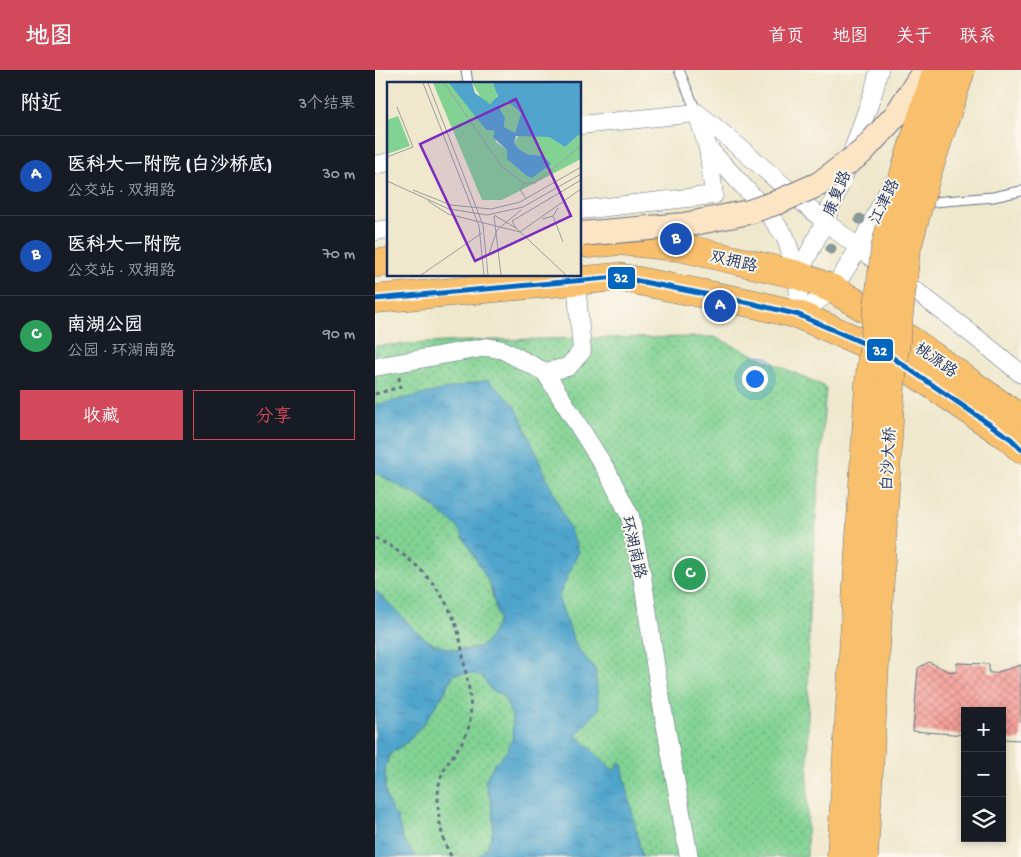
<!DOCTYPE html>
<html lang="zh">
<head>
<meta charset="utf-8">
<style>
	:root { --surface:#171b24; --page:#20242c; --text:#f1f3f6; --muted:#9ea1a6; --line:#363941; --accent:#d1495b }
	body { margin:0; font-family:"Gochi Hand","LXGW WenKai TC",sans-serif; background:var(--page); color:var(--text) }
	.controls { position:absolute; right:15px; bottom:15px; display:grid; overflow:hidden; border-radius:0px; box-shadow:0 2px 8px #0003 }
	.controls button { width:45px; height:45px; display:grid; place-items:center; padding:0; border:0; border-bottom:1px solid var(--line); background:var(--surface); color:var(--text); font:25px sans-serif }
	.you { position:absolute; left:379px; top:308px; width:18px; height:18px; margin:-12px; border:4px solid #fff; border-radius:50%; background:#1a73e8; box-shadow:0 0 0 8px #1a73e833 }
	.badge { display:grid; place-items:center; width:32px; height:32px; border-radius:50%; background:var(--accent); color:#fff; font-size:16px; font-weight:700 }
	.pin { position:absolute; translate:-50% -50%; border:2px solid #fff; box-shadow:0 1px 5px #0006 }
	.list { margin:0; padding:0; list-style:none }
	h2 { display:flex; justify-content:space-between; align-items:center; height:65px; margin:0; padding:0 20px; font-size:21px }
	h2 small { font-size:16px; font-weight:400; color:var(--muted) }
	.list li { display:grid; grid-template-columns:32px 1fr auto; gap:15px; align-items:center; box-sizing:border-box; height:80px; padding:0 20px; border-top:1px solid var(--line) }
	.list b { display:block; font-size:19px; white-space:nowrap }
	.list p { margin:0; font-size:16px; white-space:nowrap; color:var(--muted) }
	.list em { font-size:16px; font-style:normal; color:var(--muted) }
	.actions { display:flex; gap:10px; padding:15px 20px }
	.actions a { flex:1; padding:11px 0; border:1px solid var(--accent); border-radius:0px; text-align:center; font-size:18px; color:var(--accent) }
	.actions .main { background:var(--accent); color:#fff }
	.icon { flex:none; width:28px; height:28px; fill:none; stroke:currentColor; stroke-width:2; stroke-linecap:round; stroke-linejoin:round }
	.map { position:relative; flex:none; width:646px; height:787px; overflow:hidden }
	header { display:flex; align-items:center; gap:30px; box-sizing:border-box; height:70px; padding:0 25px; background:var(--accent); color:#fff }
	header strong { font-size:24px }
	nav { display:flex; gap:28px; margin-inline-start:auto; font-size:18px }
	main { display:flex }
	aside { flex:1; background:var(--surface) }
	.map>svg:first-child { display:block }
</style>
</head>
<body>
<header>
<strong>地图</strong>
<nav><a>首页</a><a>地图</a><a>关于</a><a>联系</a></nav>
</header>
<main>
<aside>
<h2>附近<small>3个结果</small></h2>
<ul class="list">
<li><span class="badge" style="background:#1a4fb4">A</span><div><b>医科大一附院 (白沙桥底)</b><p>公交站 · 双拥路</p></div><em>30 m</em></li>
<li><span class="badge" style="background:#1a4fb4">B</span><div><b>医科大一附院</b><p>公交站 · 双拥路</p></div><em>70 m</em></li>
<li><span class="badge" style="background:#2e9e5b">C</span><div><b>南湖公园</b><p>公园 · 环湖南路</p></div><em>90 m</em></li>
</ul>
<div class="actions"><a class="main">收藏</a><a>分享</a></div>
</aside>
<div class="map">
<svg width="646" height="787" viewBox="0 0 646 787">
	<defs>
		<pattern id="park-dots" width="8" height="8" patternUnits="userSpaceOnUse" patternTransform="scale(1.25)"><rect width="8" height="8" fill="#81d293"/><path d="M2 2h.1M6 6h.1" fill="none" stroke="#69ab7b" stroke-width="1.8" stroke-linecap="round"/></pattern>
		<pattern id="water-ripples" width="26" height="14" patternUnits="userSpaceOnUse" patternTransform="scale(1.25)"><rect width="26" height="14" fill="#50a4cc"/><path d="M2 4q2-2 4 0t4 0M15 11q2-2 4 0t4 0" fill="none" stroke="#4286a9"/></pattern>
		<pattern id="building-cross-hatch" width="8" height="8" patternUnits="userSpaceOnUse" patternTransform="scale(1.25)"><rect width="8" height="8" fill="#f79d96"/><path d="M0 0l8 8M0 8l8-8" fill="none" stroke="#c7807e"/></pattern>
	</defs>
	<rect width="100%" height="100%" fill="#fbf7ec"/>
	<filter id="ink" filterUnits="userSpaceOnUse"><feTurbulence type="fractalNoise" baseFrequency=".02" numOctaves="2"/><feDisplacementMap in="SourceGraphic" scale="10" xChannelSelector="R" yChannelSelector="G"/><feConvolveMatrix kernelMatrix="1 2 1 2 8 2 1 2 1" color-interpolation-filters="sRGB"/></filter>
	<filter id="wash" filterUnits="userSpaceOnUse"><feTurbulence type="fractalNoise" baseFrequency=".0096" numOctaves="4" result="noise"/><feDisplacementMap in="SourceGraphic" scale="20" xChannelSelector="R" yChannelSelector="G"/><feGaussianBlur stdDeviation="1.12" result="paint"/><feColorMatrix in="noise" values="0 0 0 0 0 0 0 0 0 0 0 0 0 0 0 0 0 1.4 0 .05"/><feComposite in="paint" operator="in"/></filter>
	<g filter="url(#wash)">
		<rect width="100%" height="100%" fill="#efe8cd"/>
		<g fill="url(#park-dots)" stroke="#4e8078">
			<path d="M 339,267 L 451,317 L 434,540 L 432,787 L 267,787 L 245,692 L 239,701 L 201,665 L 220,599 L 201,576 L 183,528 L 204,481 L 0,335 L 0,276 C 113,268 226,268 339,267 Z"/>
			<path d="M 0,402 L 50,430 L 82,456 L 114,512 L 124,550 C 120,557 116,567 110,573 C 105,578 94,580 88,580 C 42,579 32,545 0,521 Z"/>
			<path d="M 96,603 L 107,606 L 116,620 L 129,625 L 137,646 L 138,667 L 132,681 L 119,694 L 110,711 C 116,730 123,756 113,775 C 111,780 105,784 102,787 L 41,787 L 28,770 L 22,748 L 16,740 L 10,722 L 10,698 L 15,684 L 33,671 L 69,623 L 79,604 Z"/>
		</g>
		<path fill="url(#water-ripples)" stroke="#366a95" d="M 113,310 L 140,335 L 204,481 L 183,528 L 201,576 L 220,599 L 224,639 L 201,665 L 239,701 L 246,691 L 267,787 L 102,787 C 105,784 111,780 113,775 C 123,756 116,730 110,711 L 119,694 L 132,681 L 138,667 L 137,646 L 128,625 L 116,620 L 107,606 L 95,603 L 79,604 L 69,623 L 49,653 L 33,671 L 15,684 L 10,698 L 10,722 L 16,740 L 22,747 L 28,770 L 41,787 L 0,787 L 0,521 C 32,545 42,579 88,580 C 94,580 105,578 110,573 C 116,567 120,557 124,550 L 114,512 L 82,456 L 50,430 L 0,402 L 0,335 Z"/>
		<g id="blocks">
			<polygon fill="url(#building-cross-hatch)" points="554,592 573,601 582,602 582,593 614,594 614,603 620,603 646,595 646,670 627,669 627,641 590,641 590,665 538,661 543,598"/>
		</g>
	</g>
	<g filter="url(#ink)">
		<use href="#blocks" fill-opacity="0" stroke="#657085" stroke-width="1"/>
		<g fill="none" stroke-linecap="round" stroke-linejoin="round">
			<defs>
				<g id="lane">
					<polyline points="91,0 93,14"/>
					<polyline points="304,0 322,43"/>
					<polyline points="547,133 618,127 646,121"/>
				</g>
				<g id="street">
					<path d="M 322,43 C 367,77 408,117 452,153 C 516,204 584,251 646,304"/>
					<polyline points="322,43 333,78 391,141 410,166 423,205"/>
					<polyline points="205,55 322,43"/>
					<polyline points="0,95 14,92"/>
					<polyline points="205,140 339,125 333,78"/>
					<polyline points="0,161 14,159"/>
					<polyline points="424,245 458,219 484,178 516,115"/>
					<polyline points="424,245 423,205 450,151 470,103 499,20 504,0"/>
					<polyline points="0,297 112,277 128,280 170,302 232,401 255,446 267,505 283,613 314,787"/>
					<polyline points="170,302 193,297 207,281 201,211"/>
				</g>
				<g id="primary">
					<polyline points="214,174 244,171 304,177 423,205 458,219 493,240 646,349"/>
					<polyline points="0,193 14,192"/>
					<polyline points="0,229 243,207 375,233 424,245 511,283 636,369 646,379"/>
				</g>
			</defs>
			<use href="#lane" stroke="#657085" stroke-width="11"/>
			<use href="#street" stroke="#657085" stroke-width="19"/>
			<use href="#primary" stroke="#657085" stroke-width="29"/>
			<g stroke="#657085" stroke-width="3" stroke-dasharray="4 4" stroke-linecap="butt">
				<polyline points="0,324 25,317 24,307"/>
				<path d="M 0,468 C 38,486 69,518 82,558 C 86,571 88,586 90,599 C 94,617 98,638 94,656 C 89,674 75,687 68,702 C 58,721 64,770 77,787"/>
			</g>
			<use href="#lane" stroke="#fff" stroke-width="9"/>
			<use href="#street" stroke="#fff" stroke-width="18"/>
			<use href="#primary" stroke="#f8bf6c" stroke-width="28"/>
			<defs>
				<polyline id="secondary-bridge" points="205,164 309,155 374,142 403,132 444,114 487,82 521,45 550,0"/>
				<g id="primary-bridge">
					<polyline points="466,787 494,313 510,178 530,100 562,0"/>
					<polyline points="489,787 516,315 531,182 551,107 586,0"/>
				</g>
			</defs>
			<use href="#secondary-bridge" stroke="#657085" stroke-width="26" stroke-linecap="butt"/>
			<use href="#primary-bridge" stroke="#657085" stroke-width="29" stroke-linecap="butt"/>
			<use href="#secondary-bridge" stroke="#fce5c4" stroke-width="24"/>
			<use href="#primary-bridge" stroke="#f8bf6c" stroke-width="28"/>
			<defs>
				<polyline id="bus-1" points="0,229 243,207 375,233 424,245 511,283 636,369 646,379"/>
			</defs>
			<use href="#bus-1" stroke="#fbf7ec" stroke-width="9"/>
			<use href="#bus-1" stroke="#0065bd" stroke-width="5"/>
		</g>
		<g fill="#889997">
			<circle cx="485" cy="149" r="5.5"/>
			<circle cx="456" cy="179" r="5.5"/>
		</g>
	</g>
	<g text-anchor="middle" stroke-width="4" stroke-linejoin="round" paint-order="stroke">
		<g font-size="16" fill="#1b2f5e" stroke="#fbf7ec">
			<text transform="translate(461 123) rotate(-68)" y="6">康复路</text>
			<text transform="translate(508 131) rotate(-64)" y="6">江津路</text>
			<text transform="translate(359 190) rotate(13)" y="6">双拥路</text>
			<text transform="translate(562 289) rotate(35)" y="6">桃源路</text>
			<text transform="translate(512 389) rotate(-87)" y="6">白沙大桥</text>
			<text transform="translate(260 477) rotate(77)" y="6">环湖南路</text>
		</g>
	</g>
	<g transform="translate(12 12)">
		<rect width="194" height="194" fill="#efe8cd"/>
		<path d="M 46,1 L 62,1 L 70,7 L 99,48 L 108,49 L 109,60 L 120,68 L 120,77 L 156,74 L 140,72 L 131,66 L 127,61 L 132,53 L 162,55 L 178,65 L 194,51 L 194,77 L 115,118 L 95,118 ZM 85,1 L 106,1 L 111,8 L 109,19 L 103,22 L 96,19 ZM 120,19 L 134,31 L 128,51 L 121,50 L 117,45 L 118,36 L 113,27 ZM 11,34 L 23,64 L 0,72 L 0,38 Z" fill="#81d293"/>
		<path d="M 62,1 L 85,1 L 88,11 L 103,22 L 111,14 L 106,1 L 194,1 L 194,51 L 178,65 L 162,55 L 129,54 L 127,61 L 131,66 L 140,72 L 156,74 L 164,82 L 145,96 L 140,94 L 120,77 L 120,68 L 106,55 L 108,49 L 99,48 ZM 120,19 L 134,31 L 128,51 L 117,45 L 118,36 L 113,27 Z" fill="#50a4cc" fill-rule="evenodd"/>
		<path fill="none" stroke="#9a9ea1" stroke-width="1" d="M 36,1 L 92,144 L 97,193M 41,1 L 96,143 L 101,193M 57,1 L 115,85 L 137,101 L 148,101 L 194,64M 0,75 L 26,65 L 10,25M 0,99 L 62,127 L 100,133 L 136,125 L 194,92M 137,101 L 133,107 L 139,117M 26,108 L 64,123 L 104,127 L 133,120 L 194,85M 41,119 L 61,132 L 133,150M 107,133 L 129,146 L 179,193M 107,134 L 114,193M 166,134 L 176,160M 155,137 L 166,134 L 171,126M 129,146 L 125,139 L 194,98M 133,150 L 194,107M 102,172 L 110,148 L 134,128M 34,193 L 95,151"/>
		<path fill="#7b2cbf" fill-opacity="0.15" stroke="#7b2cbf" stroke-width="2.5" d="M 129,17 L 184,134 L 88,179 L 33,62 Z"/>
		<rect width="194" height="194" fill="none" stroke="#1b2f5e" stroke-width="2.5"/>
	</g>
	<g stroke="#fbf7ec" stroke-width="2">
		<rect x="232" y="196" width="29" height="24" rx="5" fill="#0065bd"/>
		<rect x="491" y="268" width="28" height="24" rx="5" fill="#0065bd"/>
	</g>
	<g font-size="14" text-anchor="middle" font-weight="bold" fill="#fff">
		<text x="246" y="212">32</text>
		<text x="505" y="285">32</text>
	</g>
</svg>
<div class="controls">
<button>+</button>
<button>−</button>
<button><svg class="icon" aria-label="layers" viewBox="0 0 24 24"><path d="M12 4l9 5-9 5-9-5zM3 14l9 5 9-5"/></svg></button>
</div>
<div class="you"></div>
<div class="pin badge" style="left:345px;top:236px;background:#1a4fb4">A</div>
<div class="pin badge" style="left:301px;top:169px;background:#1a4fb4">B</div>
<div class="pin badge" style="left:315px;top:504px;background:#2e9e5b">C</div>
</div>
</main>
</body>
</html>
